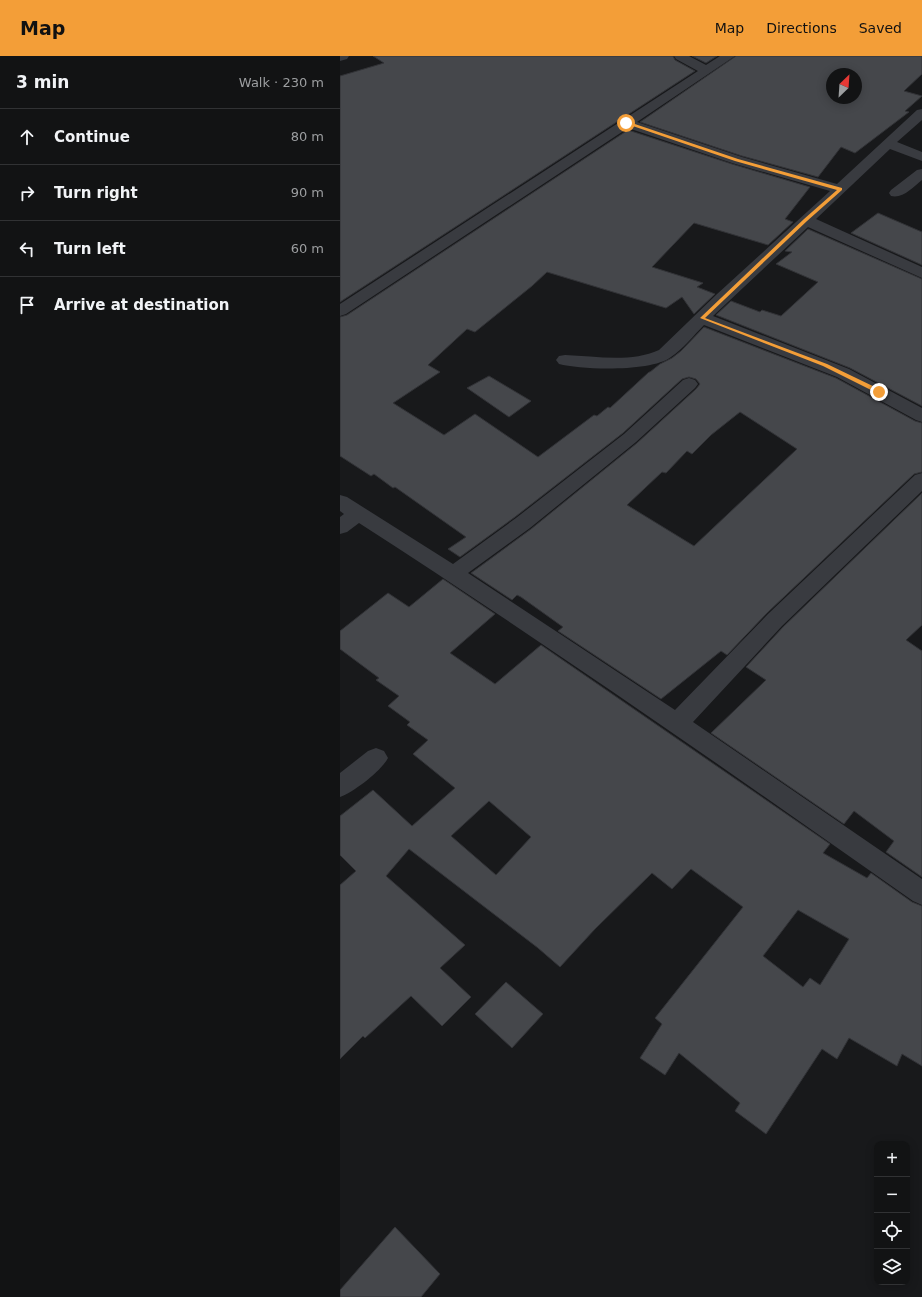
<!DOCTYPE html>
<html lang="en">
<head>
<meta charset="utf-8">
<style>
	:root { --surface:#121314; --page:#1b1c1d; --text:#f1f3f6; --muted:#9c9ea0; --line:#313234; --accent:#f39e38 }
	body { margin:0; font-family:"DejaVu Sans",sans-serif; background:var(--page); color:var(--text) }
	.controls { position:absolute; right:12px; bottom:12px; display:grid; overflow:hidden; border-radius:8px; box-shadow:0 2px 10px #0003 }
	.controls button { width:36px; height:36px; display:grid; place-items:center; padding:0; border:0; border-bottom:1px solid var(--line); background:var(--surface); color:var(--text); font:20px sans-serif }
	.compass { position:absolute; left:486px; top:12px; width:36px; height:36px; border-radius:50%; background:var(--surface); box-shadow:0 2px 10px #0003; rotate:25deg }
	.stop { position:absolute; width:12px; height:12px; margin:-9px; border:3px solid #f39e38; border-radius:50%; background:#fff }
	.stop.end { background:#f39e38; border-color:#fff; box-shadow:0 1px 4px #0008 }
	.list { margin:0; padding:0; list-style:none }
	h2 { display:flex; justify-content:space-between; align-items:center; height:52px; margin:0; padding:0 16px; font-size:17px }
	h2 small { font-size:13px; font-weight:400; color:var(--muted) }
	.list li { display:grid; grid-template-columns:26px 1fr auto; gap:12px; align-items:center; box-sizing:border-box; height:56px; padding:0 16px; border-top:1px solid var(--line) }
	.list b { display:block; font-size:15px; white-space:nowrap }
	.list em { font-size:13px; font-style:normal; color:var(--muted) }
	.icon { flex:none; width:22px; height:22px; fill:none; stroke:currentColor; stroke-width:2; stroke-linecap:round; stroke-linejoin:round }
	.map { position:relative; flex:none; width:582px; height:1241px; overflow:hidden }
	header { display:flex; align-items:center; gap:24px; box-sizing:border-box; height:56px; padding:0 20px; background:var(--accent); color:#111 }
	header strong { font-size:19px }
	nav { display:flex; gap:22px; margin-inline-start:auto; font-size:14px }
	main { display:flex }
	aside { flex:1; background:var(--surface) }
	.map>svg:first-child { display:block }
</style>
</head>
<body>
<header>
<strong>Map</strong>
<nav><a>Map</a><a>Directions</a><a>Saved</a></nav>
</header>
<main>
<aside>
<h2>3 min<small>Walk · 230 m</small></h2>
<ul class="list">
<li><svg class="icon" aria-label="ahead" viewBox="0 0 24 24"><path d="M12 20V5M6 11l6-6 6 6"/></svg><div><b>Continue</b></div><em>80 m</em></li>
<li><svg class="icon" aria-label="right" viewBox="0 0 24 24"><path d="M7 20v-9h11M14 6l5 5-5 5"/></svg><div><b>Turn right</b></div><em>90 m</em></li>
<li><svg class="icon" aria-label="left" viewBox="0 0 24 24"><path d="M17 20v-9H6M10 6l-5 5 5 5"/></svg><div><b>Turn left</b></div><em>60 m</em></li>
<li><svg class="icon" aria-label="arrive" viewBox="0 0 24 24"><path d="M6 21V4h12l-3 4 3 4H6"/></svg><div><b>Arrive at destination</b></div></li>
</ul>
</aside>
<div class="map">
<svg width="582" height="1241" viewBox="0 0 582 1241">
	<rect width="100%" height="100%" fill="#18191b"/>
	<g fill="#45474b" stroke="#323337" fill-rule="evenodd">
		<polygon points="33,0 333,0 335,4 355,15 0,246 0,20 44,7"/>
		<polygon points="352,0 377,0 366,7"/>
		<path d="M 396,0 L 582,0 L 582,18 L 564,35 L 582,40 L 565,55 L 569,56 L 515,97 L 501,91 L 478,121 L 402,100 L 300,66 ZM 492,18 L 516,18 L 516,42 L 492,42 Z"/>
		<path d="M 288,74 L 392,108 L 470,131 L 445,163 L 453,166 L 428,189 L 354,167 L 312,211 L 363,227 L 357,231 L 375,238 L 354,258 L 342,241 L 326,252 L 207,216 L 192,230 L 135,276 L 127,273 L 88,309 L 100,316 L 53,347 L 104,379 L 135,358 L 198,401 L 254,359 L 257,360 L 268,351 L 270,352 L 309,316 L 310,316 L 320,308 L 332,302 L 341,295 L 364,271 L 496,322 L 575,365 L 582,367 L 582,416 L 574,418 L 427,557 L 387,599 L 381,595 L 321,643 L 218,575 L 223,571 L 181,541 L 177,539 L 172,544 L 131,517 L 191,473 L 297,387 L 356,333 L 360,328 L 356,323 L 349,321 L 342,323 L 283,377 L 175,461 L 120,501 L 108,493 L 126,481 L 55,431 L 53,432 L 34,418 L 31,420 L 0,400 L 0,261 L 7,259 ZM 400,356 L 457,393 L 354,490 L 287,449 L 322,416 L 326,417 L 347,395 L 352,398 L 371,379 Z"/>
		<polygon points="538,157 582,176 582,209 511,177"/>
		<polygon points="468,173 582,223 582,350 510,312 376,259 391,245 420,256 422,254 441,260 478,226 436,208 452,196 445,195"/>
		<polygon points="149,320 191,345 169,361 127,332"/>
		<polygon points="582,437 582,569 566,584 582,595 582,821 546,796 554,785 514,755 504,768 371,677 426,624 406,611 443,571"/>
		<path d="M 103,523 L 155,558 L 110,597 L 155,628 L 201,589 L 490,788 L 483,797 L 527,822 L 531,817 L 572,846 L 582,850 L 582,1010 L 562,998 L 557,1010 L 509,982 L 497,1003 L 482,993 L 426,1078 L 395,1055 L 400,1047 L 339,997 L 325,1019 L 300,1002 L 322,968 L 315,962 L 403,851 L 351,813 L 332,833 L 312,817 L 255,873 L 220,911 L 198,892 L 69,793 L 46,820 L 125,889 L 100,912 L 131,941 L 102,970 L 71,940 L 25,982 L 23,980 L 0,1003 L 0,829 L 16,815 L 0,799 L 0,760 L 33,734 L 72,770 L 115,732 L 73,698 L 88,684 L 67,669 L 70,666 L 48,650 L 59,640 L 36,624 L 39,622 L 0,593 L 0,575 L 48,537 L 69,551 ZM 149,745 L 191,781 L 156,819 L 111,780 ZM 458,854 L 509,883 L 480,929 L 470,922 L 463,931 L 423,900 Z"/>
		<polygon points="166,926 203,958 172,992 135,958"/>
		<polygon points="55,1171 100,1218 81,1241 0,1241 0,1234"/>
	</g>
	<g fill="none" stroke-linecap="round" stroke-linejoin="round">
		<g fill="#393b40" fill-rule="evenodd">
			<polygon points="0,0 9,0 7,3 0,5"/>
			<path d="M 334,0 L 349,0 L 366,9 L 380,0 L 395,0 L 297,66 L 402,101 L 497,128 L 577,54 L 582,53 L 582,64 L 557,86 L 582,96 L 582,105 L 550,93 L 476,163 L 582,211 L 582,222 L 468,171 L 373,260 L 509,313 L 582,352 L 582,366 L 576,364 L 497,321 L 364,269 C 354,279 343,293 331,301 C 312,316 242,314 219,308 L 216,304 L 219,300 L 225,299 C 255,300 291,307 319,294 L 376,239 L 490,135 L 392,107 L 288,72 L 6,258 L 0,260 L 0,248 L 358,15 L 336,3 Z"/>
			<path d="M 582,113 L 582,124 C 573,131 563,143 551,140 L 549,137 L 551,134 L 577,114 Z"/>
			<path d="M 349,322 L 355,324 L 358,328 L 355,332 L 296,386 L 190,472 L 128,517 L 335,654 L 428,558 L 575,419 L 582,417 L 582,435 L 442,570 L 353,666 L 582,823 L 582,849 L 573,845 C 390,716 207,588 19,467 L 7,476 L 0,478 L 0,461 L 4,458 L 0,455 L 0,439 L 7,441 L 113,508 L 176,462 L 284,378 L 343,324 Z"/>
			<path d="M 36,692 L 44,695 L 48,702 C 41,715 14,736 0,741 L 0,717 L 28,695 Z"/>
		</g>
	</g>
	<polygon fill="#f39e38" points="286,65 398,103 502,132 502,134 467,165 365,262 487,308 541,334 541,337 537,337 483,310 360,262 464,163 497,134 395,105 284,67"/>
</svg>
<div class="controls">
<button>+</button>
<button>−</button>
<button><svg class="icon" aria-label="locate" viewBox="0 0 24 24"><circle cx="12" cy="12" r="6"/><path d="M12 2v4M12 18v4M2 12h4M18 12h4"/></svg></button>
<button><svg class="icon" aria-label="layers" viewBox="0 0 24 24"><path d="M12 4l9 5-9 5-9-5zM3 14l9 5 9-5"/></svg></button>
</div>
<svg class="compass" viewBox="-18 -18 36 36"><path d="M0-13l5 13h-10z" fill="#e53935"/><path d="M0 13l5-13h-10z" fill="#9c9ea0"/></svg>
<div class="stop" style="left:286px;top:67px"></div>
<div class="stop end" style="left:539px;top:336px"></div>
</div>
</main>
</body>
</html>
